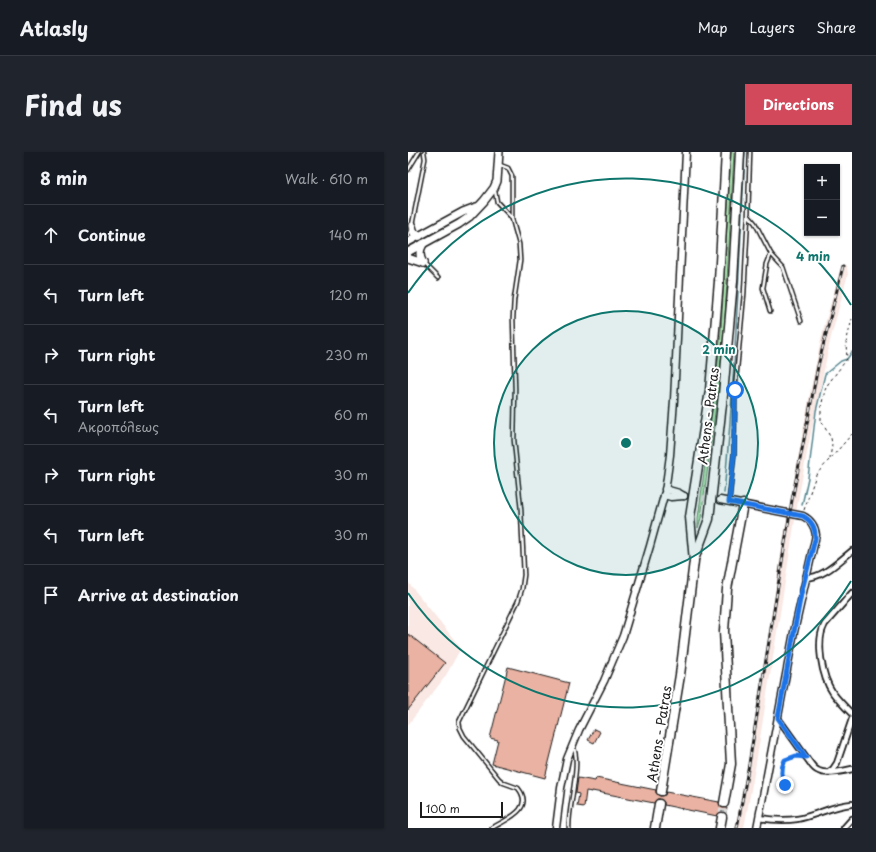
<!DOCTYPE html>
<html lang="en">
<head>
<meta charset="utf-8">
<style>
	:root { --surface:#171b24; --page:#20242c; --text:#f1f3f6; --muted:#9ea1a6; --line:#363941; --accent:#d1495b }
	body { margin:0; font-family:"Playpen Sans",sans-serif; background:var(--page); color:var(--text) }
	.controls { position:absolute; right:12px; top:12px; display:grid; overflow:hidden; border-radius:0px; box-shadow:0 1px 3px #0004 }
	.controls button { width:36px; height:36px; display:grid; place-items:center; padding:0; border:0; border-bottom:1px solid var(--line); background:var(--surface); color:var(--text); font:20px sans-serif }
	.scale { position:absolute; left:12px; bottom:10px; width:83px; box-sizing:border-box; padding-left:4px; border:2px solid #1c1c1c; border-top:0; font-size:11px; line-height:14px; white-space:nowrap; color:#1c1c1c; -webkit-text-stroke:3px #fff; paint-order:stroke }
	.stop { position:absolute; width:12px; height:12px; margin:-9px; border:3px solid #1a73e8; border-radius:50%; background:#fff }
	.stop.end { background:#1a73e8; border-color:#fff; box-shadow:0 1px 4px #0008 }
	.list { margin:0; padding:0; list-style:none }
	h2 { display:flex; justify-content:space-between; align-items:center; height:52px; margin:0; padding:0 16px; font-size:17px }
	h2 small { font-size:13px; font-weight:400; color:var(--muted) }
	.list li { display:grid; grid-template-columns:26px 1fr auto; gap:12px; align-items:center; box-sizing:border-box; height:60px; padding:0 16px; border-top:1px solid var(--line) }
	.list b { display:block; font-size:15px; white-space:nowrap }
	.list p { margin:0; font-size:13px; white-space:nowrap; color:var(--muted) }
	.list em { font-size:13px; font-style:normal; color:var(--muted) }
	.icon { flex:none; width:22px; height:22px; fill:none; stroke:currentColor; stroke-width:2; stroke-linecap:round; stroke-linejoin:round }
	.map { position:relative; flex:none; width:444px; height:676px; overflow:hidden; border-radius:0px }
	header { display:flex; align-items:center; gap:24px; box-sizing:border-box; height:56px; padding:0 20px; background:var(--surface); border-bottom:1px solid var(--line) }
	header strong { font-size:19px }
	nav { display:flex; gap:22px; margin-inline-start:auto; font-size:14px }
	.intro { display:flex; align-items:center; justify-content:space-between; box-sizing:border-box; height:96px; padding:0 24px }
	h1 { margin:0; font-size:28px }
	.button { padding:10px 18px; border-radius:0px; background:var(--accent); color:#fff; font-size:14px; font-weight:700 }
	main { display:flex; gap:24px; padding:0 24px }
	aside { flex:1; background:var(--surface); border-radius:0px; box-shadow:0 1px 3px #0004 }
	.map>svg:first-child { display:block }
</style>
</head>
<body>
<header>
<strong>Atlasly</strong>
<nav><a>Map</a><a>Layers</a><a>Share</a></nav>
</header>
<div class="intro"><h1>Find us</h1><a class="button">Directions</a></div>
<main>
<aside>
<h2>8 min<small>Walk · 610 m</small></h2>
<ul class="list">
<li><svg class="icon" aria-label="ahead" viewBox="0 0 24 24"><path d="M12 20V5M6 11l6-6 6 6"/></svg><div><b>Continue</b></div><em>140 m</em></li>
<li><svg class="icon" aria-label="left" viewBox="0 0 24 24"><path d="M17 20v-9H6M10 6l-5 5 5 5"/></svg><div><b>Turn left</b></div><em>120 m</em></li>
<li><svg class="icon" aria-label="right" viewBox="0 0 24 24"><path d="M7 20v-9h11M14 6l5 5-5 5"/></svg><div><b>Turn right</b></div><em>230 m</em></li>
<li><svg class="icon" aria-label="left" viewBox="0 0 24 24"><path d="M17 20v-9H6M10 6l-5 5 5 5"/></svg><div><b>Turn left</b><p>Ακροπόλεως</p></div><em>60 m</em></li>
<li><svg class="icon" aria-label="right" viewBox="0 0 24 24"><path d="M7 20v-9h11M14 6l5 5-5 5"/></svg><div><b>Turn right</b></div><em>30 m</em></li>
<li><svg class="icon" aria-label="left" viewBox="0 0 24 24"><path d="M17 20v-9H6M10 6l-5 5 5 5"/></svg><div><b>Turn left</b></div><em>30 m</em></li>
<li><svg class="icon" aria-label="arrive" viewBox="0 0 24 24"><path d="M6 21V4h12l-3 4 3 4H6"/></svg><div><b>Arrive at destination</b></div></li>
</ul>
</aside>
<div class="map">
<svg width="444" height="676" viewBox="0 0 444 676">
	<rect width="100%" height="100%" fill="#fff"/>
	<filter id="ink" filterUnits="userSpaceOnUse"><feTurbulence type="fractalNoise" baseFrequency=".025" numOctaves="2"/><feDisplacementMap in="SourceGraphic" scale="8" xChannelSelector="R" yChannelSelector="G"/><feConvolveMatrix kernelMatrix="1 2 1 2 8 2 1 2 1" color-interpolation-filters="sRGB"/></filter>
	<g filter="url(#ink)">
		<g fill="#f9e8e3">
			<polygon points="435,113 437,113 439,115 440,122 422,189 400,295 390,349 348,611 336,676 327,676 340,612 377,377 404,230 415,178 433,115"/>
			<polygon points="0,430 53,496 37,525 0,573"/>
		</g>
		<polygon fill="#b2f0b7" stroke="#67866a" points="323,0 326,0 316,182 310,238 293,366 290,376 290,366 307,238 313,181"/>
		<g fill="none" stroke-linecap="round" stroke-linejoin="round">
			<g stroke="#578690" stroke-width="1.5">
				<path d="M 316,341 C 327,228 331,114 337,0"/>
				<polyline points="394,353 400,326 408,259 417,222 433,209 439,207 444,200"/>
			</g>
		</g>
		<g fill="#eab2a2" stroke="#1c1c1c">
			<polygon points="0,482 37,511 0,558"/>
			<polygon points="100,515 161,531 137,626 84,612 90,588 82,586"/>
			<polygon points="186,577 192,580 186,591 180,588"/>
			<polygon points="170,626 187,629 188,626 248,638 248,641 252,644 257,643 258,640 311,650 313,655 319,656 318,661 313,660 309,664 256,653 256,650 252,647 249,647 246,651 184,639 184,640 178,639 176,655 169,654 171,642 168,641"/>
		</g>
		<g fill="none" stroke-linecap="round" stroke-linejoin="round">
			<polyline stroke="#ddd" stroke-width="6" stroke-dasharray="6 3" stroke-linecap="butt" points="276,344 312,348"/>
			<polyline stroke="#ddd" stroke-width="8" stroke-dasharray="8 4" stroke-linecap="butt" points="314,665 316,651"/>
			<defs>
				<g id="service">
					<polyline points="0,18 11,0"/>
					<polyline points="87,39 89,50 104,66"/>
					<polyline points="341,64 347,71 363,102 375,115 393,169"/>
					<polyline points="4,73 17,7 16,0"/>
					<polyline points="0,84 3,77"/>
					<polyline points="16,112 30,126"/>
					<polyline points="362,159 355,136 359,112 363,102"/>
					<polyline points="321,349 326,302 327,238 336,142 340,64 342,0"/>
					<path d="M 84,676 C 99,667 127,657 110,636 L 96,631 L 91,627 L 56,584 L 52,576 L 51,570 L 110,449 L 114,437 L 116,423 L 113,358 L 106,288 L 107,237 L 105,166 L 106,148 L 112,108 L 111,92 L 104,67 L 104,24 L 100,16 L 92,13"/>
					<path d="M 161,676 C 160,654 174,611 165,594"/>
				</g>
				<g id="minor">
					<path d="M 397,426 C 415,426 430,410 444,399"/>
					<path d="M 444,441 L 417,472 C 407,489 414,525 425,541 C 430,548 437,555 444,562"/>
					<path d="M 370,566 L 403,612 C 405,615 408,618 411,619 C 418,623 435,619 444,617"/>
					<polyline points="422,619 425,617 429,611 444,567"/>
					<path d="M 351,666 C 364,668 377,669 389,667 C 408,664 425,653 444,652"/>
					<polyline points="436,676 444,667"/>
				</g>
				<g id="tertiary">
					<polyline points="257,337 271,341 276,344"/>
					<polyline points="256,343 263,345 276,344"/>
					<path d="M 312,348 L 395,364 C 403,368 407,374 408,383 L 386,480 L 349,676"/>
					<polyline points="148,676 153,636 159,607 171,578 196,529 215,484 242,394 257,340 262,303 266,248 278,0"/>
				</g>
				<g id="primary">
					<polyline points="4,74 6,81 12,84"/>
					<polyline points="0,90 55,60 68,55"/>
					<polyline points="0,100 51,72 61,65 76,49 86,36 89,29 91,0"/>
					<polyline points="0,106 15,111"/>
					<path d="M 15,111 C 11,104 11,99 15,92"/>
				</g>
				<g id="motorway">
					<polyline points="287,405 301,367 315,243 325,129 332,0"/>
					<polyline points="253,639 272,523 286,409 282,365 302,238 311,129 318,0"/>
					<polyline points="316,651 323,612 316,479 319,437 335,352"/>
					<polyline points="247,676 251,652"/>
					<polyline points="312,676 314,665"/>
				</g>
			</defs>
			<use href="#service" stroke="#1c1c1c" stroke-width="5.5"/>
			<use href="#minor" stroke="#1c1c1c" stroke-width="8"/>
			<use href="#tertiary" stroke="#1c1c1c" stroke-width="9"/>
			<use href="#primary" stroke="#1c1c1c" stroke-width="10"/>
			<use href="#motorway" stroke="#1c1c1c" stroke-width="11"/>
			<g stroke="#1c1c1c" stroke-width="1" stroke-dasharray="3 3" stroke-linecap="butt">
				<polyline points="423,306 444,282"/>
				<polyline points="422,307 424,292 423,286 413,269 413,255 417,238 420,232 439,207 438,191 444,167"/>
				<polyline points="396,358 408,323 421,308"/>
				<path d="M 384,639 C 373,630 371,622 377,608 L 392,604"/>
			</g>
			<use href="#service" stroke="#fff" stroke-width="2.5"/>
			<use href="#minor" stroke="#fff" stroke-width="4.5"/>
			<use href="#tertiary" stroke="#fff" stroke-width="6"/>
			<use href="#primary" stroke="#fff" stroke-width="7"/>
			<use href="#motorway" stroke="#fff" stroke-width="8"/>
			<defs>
				<polyline id="rail" points="329,676 341,612 384,348 398,277 410,214 435,114"/>
			</defs>
			<use href="#rail" stroke="#1c1c1c" stroke-width="3"/>
			<use href="#rail" stroke="#fff" stroke-width="1.5" stroke-dasharray="4.5" stroke-linecap="butt"/>
		</g>
	</g>
	<g fill="none" stroke-linecap="round" stroke-linejoin="round" filter="url(#ink)">
		<path stroke="#1a73e8" stroke-width="5" d="M 327,238 L 326,302 L 321,350 L 395,364 C 404,369 408,376 407,387 L 393,442 L 370,566 L 398,605 L 388,604 L 377,608 C 373,616 373,625 377,633"/>
	</g>
	<circle cx="218" cy="291" r="132" fill="#0f766e" fill-opacity=".12"/>
	<g fill="none" stroke="#0f766e" stroke-width="2">
		<circle cx="218" cy="291" r="132"/>
		<path d="M443 429A264 264 0 0 1 0 441M0 141A264 264 0 0 1 443 153"/>
	</g>
	<g text-anchor="middle" stroke-width="4" stroke-linejoin="round" paint-order="stroke">
		<g font-size="13" fill="#1c1c1c" stroke="#fff">
			<text transform="translate(300 264) rotate(-83)" y="5">Athens - Patras</text>
			<text transform="translate(251 582) rotate(-81)" y="5">Athens - Patras</text>
		</g>
	</g>
	<circle cx="218" cy="291" r="6" fill="#0f766e" stroke="#fff" stroke-width="2"/>
	<g font-size="12" text-anchor="middle" font-weight="bold" fill="#0f766e" stroke="#fff" stroke-width="4" stroke-linejoin="round" paint-order="stroke">
		<text x="405" y="109">4 min</text>
		<text x="311" y="202">2 min</text>
	</g>
</svg>
<div class="controls">
<button>+</button>
<button>−</button>
</div>
<div class="scale">100 m</div>
<div class="stop" style="left:327px;top:238px"></div>
<div class="stop end" style="left:377px;top:633px"></div>
</div>
</main>
</body>
</html>
